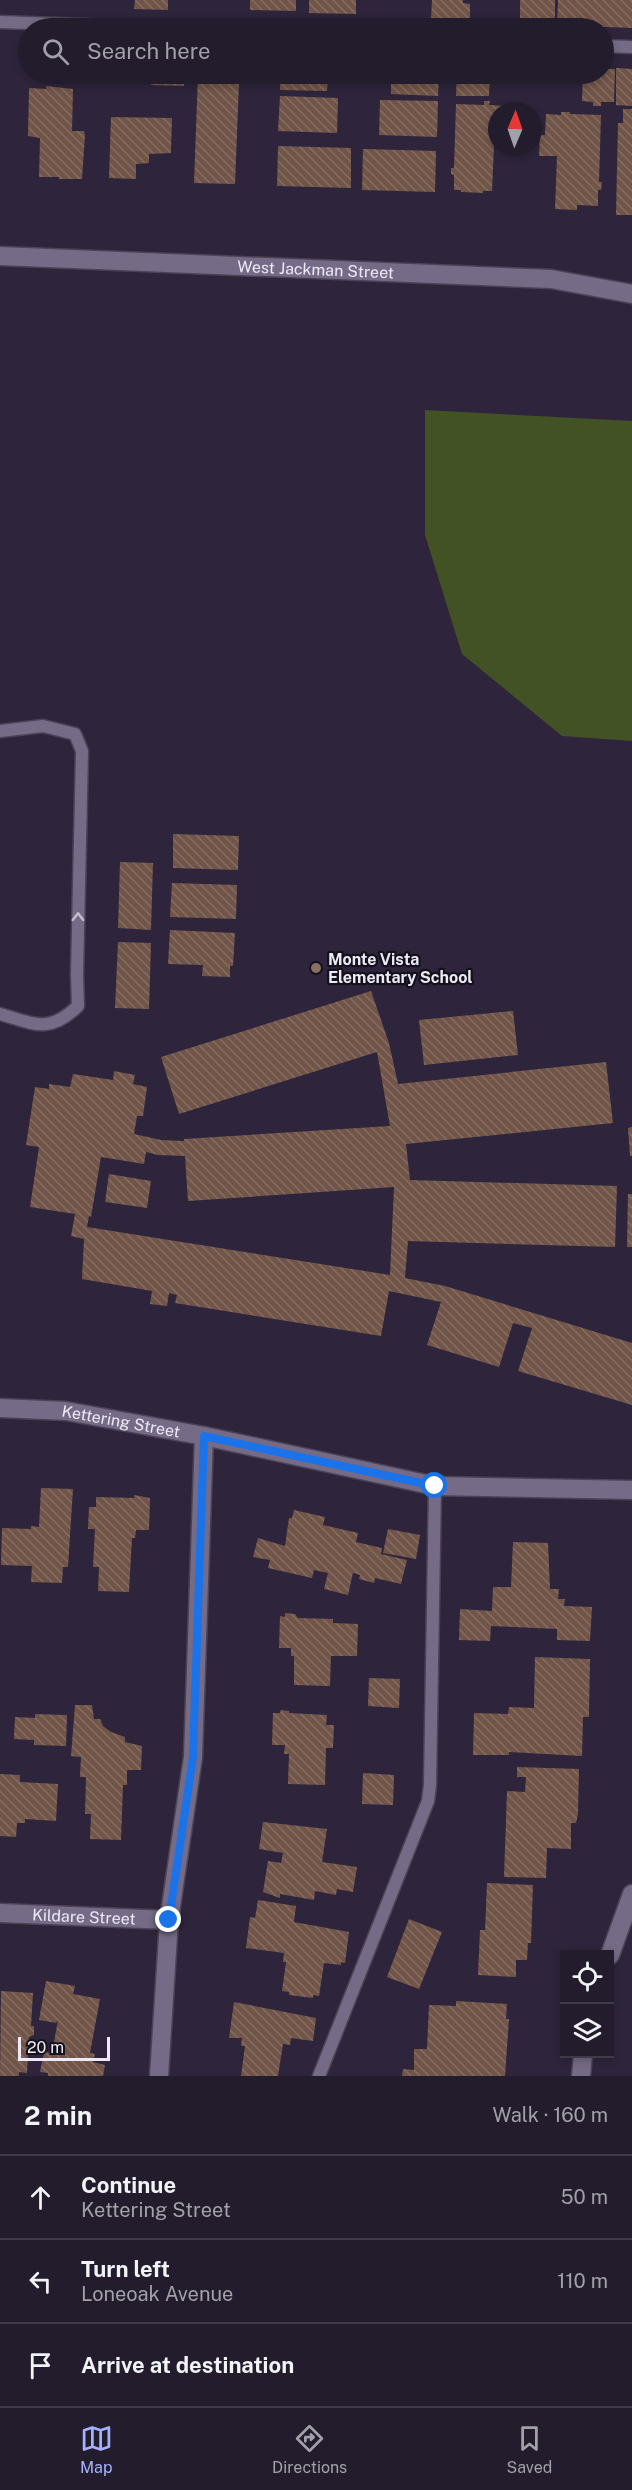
<!DOCTYPE html>
<html lang="en">
<head>
<meta charset="utf-8">
<style>
	:root { --surface:#221c2d; --page:#2a2535; --text:#f1f3f6; --muted:#a2a1aa; --line:#3f3a49; --accent:#a4b1fc }
	body { margin:0; font-family:"Public Sans",sans-serif; background:var(--page); color:var(--text) }
	.controls { position:absolute; right:18px; bottom:18px; display:grid; overflow:hidden; border-radius:0px; box-shadow:0 3px 9px #0003 }
	.controls button { width:54px; height:54px; display:grid; place-items:center; padding:0; border:0; border-bottom:2px solid var(--line); background:var(--surface); color:var(--text); font:30px sans-serif }
	.compass { position:absolute; left:488px; top:102px; width:54px; height:54px; border-radius:50%; background:var(--surface); box-shadow:0 3px 9px #0003; rotate:2deg }
	.scale { position:absolute; left:18px; bottom:15px; width:92px; box-sizing:border-box; padding-left:6px; border:3px solid #eee9f8; border-top:0; font-size:16px; line-height:21px; white-space:nowrap; color:#eee9f8; -webkit-text-stroke:4px #14111b; paint-order:stroke }
	.stop { position:absolute; width:18px; height:18px; margin:-14px; border:4px solid #1a73e8; border-radius:50%; background:#fff }
	.stop.end { background:#1a73e8; border-color:#fff; box-shadow:0 2px 6px #0008 }
	.list { margin:0; padding:0; list-style:none }
	h2 { display:flex; justify-content:space-between; align-items:center; height:78px; margin:0; padding:0 24px; font-size:26px }
	h2 small { font-size:20px; font-weight:400; color:var(--muted) }
	.list li { display:grid; grid-template-columns:39px 1fr auto; gap:18px; align-items:center; box-sizing:border-box; height:84px; padding:0 24px; border-top:2px solid var(--line) }
	.list b { display:block; font-size:22px; white-space:nowrap }
	.list p { margin:0; font-size:20px; white-space:nowrap; color:var(--muted) }
	.list em { font-size:20px; font-style:normal; color:var(--muted) }
	.icon { flex:none; width:33px; height:33px; fill:none; stroke:currentColor; stroke-width:2; stroke-linecap:round; stroke-linejoin:round }
	.map { position:relative; flex:none; width:632px; height:2076px; overflow:hidden }
	.search { position:absolute; background:var(--surface); box-shadow:0 3px 9px #0003; left:18px; right:18px; top:18px; height:66px; display:flex; align-items:center; gap:15px; box-sizing:border-box; padding:0 21px; border-radius:33px; color:var(--muted); font-size:22px }
	.sheet { height:330px; background:var(--surface) }
	nav { display:flex; justify-content:space-around; align-items:center; box-sizing:border-box; height:84px; border-top:2px solid var(--line); background:var(--surface); font-size:16px; color:var(--muted) }
	nav a { display:grid; justify-items:center; gap:3px }
	nav .on { color:var(--accent) }
	.map>svg:first-child { display:block }
</style>
</head>
<body>
<div class="map">
<svg width="632" height="2076" viewBox="0 0 632 2076">
	<defs>
		<pattern id="building-back-hatch" width="6" height="6" patternUnits="userSpaceOnUse" patternTransform="scale(1.5)"><rect width="6" height="6" fill="#715548"/><path d="M-1 5l2 2M0 0l6 6M5-1l2 2" fill="none" stroke="#866d63"/></pattern>
	</defs>
	<rect width="100%" height="100%" fill="#2e253c"/>
	<polygon fill="#425225" points="425,410 632,421 632,741 562,736 462,654 425,535"/>
	<g fill="url(#building-back-hatch)" fill-rule="evenodd">
		<polygon points="135,0 168,0 168,10 134,9"/>
		<polygon points="250,0 296,0 296,11 250,10"/>
		<polygon points="309,0 356,0 356,14 309,13"/>
		<polygon points="432,0 463,0 463,3 470,4 470,18 462,18 462,21 431,20"/>
		<polygon points="520,0 555,0 555,23 520,22"/>
		<polygon points="558,0 632,0 632,28 557,25"/>
		<polygon points="616,68 632,69 632,106 616,105"/>
		<polygon points="604,69 615,69 614,102 601,102 601,106 593,106 593,102 582,101 583,74 604,74"/>
		<polygon points="70,74 102,74 102,83 70,81"/>
		<polygon points="152,74 184,74 184,86 151,85"/>
		<polygon points="198,74 246,74 245,83 239,83 235,184 194,183"/>
		<polygon points="280,74 328,74 327,91 280,90"/>
		<polygon points="391,74 439,74 438,96 391,94"/>
		<polygon points="457,74 490,74 489,96 456,96"/>
		<polygon points="46,86 73,89 72,131 84,131 85,135 82,179 59,179 59,177 39,177 40,138 28,136 29,88 46,89"/>
		<polygon points="280,96 338,98 337,133 278,131"/>
		<polygon points="380,100 438,101 437,137 379,135"/>
		<polygon points="484,101 490,101 489,105 505,106 505,111 497,111 497,145 494,145 492,191 483,191 483,193 461,192 461,190 454,190 454,175 451,174 451,168 454,168 456,104 484,105"/>
		<polygon points="623,109 632,109 632,215 616,215 618,123 623,123"/>
		<polygon points="561,112 570,112 570,114 601,115 599,182 602,182 601,190 598,190 598,206 577,205 577,210 555,209 557,156 539,156 540,135 545,135 546,114 561,115"/>
		<polygon points="111,117 172,118 171,153 149,154 149,163 136,164 136,179 109,178"/>
		<polygon points="278,146 351,148 351,188 277,186"/>
		<polygon points="363,149 436,151 435,192 362,190"/>
		<polygon points="173,834 239,836 238,870 173,868"/>
		<polygon points="120,862 153,863 151,930 118,928"/>
		<polygon points="172,883 237,885 236,919 170,917"/>
		<polygon points="170,930 235,933 233,966 230,966 230,977 202,976 203,965 168,964"/>
		<polygon points="118,942 151,943 149,1009 115,1008"/>
		<path d="M 371,991 L 389,1043 L 398,1084 L 606,1062 L 613,1123 L 406,1144 L 410,1180 L 617,1186 L 615,1247 L 408,1241 L 405,1278 L 445,1286 L 632,1343 L 632,1405 L 518,1371 L 532,1328 L 513,1323 L 499,1367 L 427,1345 L 441,1302 L 389,1291 L 381,1336 L 175,1303 L 177,1295 L 169,1293 L 167,1306 L 150,1304 L 152,1291 L 82,1279 L 84,1239 L 71,1236 L 75,1214 L 30,1207 L 39,1147 L 26,1145 L 35,1087 L 49,1089 L 49,1084 L 70,1087 L 73,1074 L 113,1080 L 114,1071 L 135,1075 L 133,1084 L 147,1087 L 143,1116 L 137,1116 L 134,1134 L 161,1140 L 184,1141 L 184,1139 L 390,1126 L 377,1052 L 179,1114 L 161,1057 ZM 146,1152 L 158,1155 L 185,1156 L 188,1201 L 394,1187 L 390,1275 L 87,1227 L 89,1216 L 91,1217 L 101,1157 L 144,1164 Z"/>
		<polygon points="513,1011 518,1055 424,1065 419,1020"/>
		<polygon points="632,1127 632,1156 630,1156 628,1128"/>
		<polygon points="109,1174 151,1181 147,1208 105,1202"/>
		<polygon points="628,1194 632,1194 632,1247 627,1247"/>
		<polygon points="41,1488 73,1489 68,1567 63,1567 62,1583 31,1582 32,1566 1,1565 2,1528 31,1529 31,1526 39,1527"/>
		<polygon points="134,1495 150,1498 149,1530 136,1530 135,1538 132,1538 129,1592 98,1591 99,1567 93,1567 95,1529 88,1529 89,1507 96,1507 96,1497 134,1498"/>
		<polygon points="294,1510 325,1517 323,1525 358,1533 356,1542 382,1548 381,1554 407,1560 401,1584 375,1578 374,1583 359,1579 360,1575 353,1573 348,1595 324,1589 328,1573 314,1570 312,1578 268,1568 270,1560 253,1557 258,1538 285,1546 289,1518 292,1518"/>
		<polygon points="388,1529 420,1535 416,1559 383,1553"/>
		<polygon points="513,1542 548,1543 550,1589 559,1589 558,1599 565,1599 564,1606 592,1607 590,1641 557,1640 557,1629 491,1626 490,1641 459,1640 460,1609 492,1611 493,1587 511,1587"/>
		<polygon points="285,1613 295,1614 298,1618 333,1619 333,1623 358,1624 357,1656 331,1656 330,1686 294,1685 294,1656 291,1656 291,1648 279,1648 280,1616 285,1617"/>
		<polygon points="535,1657 590,1659 589,1717 583,1717 582,1756 509,1752 509,1755 473,1755 474,1713 508,1714 509,1707 534,1708"/>
		<polygon points="369,1678 400,1679 399,1708 368,1706"/>
		<polygon points="75,1705 92,1705 94,1719 100,1719 103,1726 111,1732 125,1737 125,1742 142,1746 141,1770 127,1770 127,1785 123,1785 121,1840 90,1839 91,1814 85,1814 86,1777 80,1777 81,1757 71,1756"/>
		<polygon points="281,1710 289,1711 289,1713 327,1715 326,1725 334,1725 333,1748 326,1748 325,1785 288,1784 289,1754 284,1754 285,1745 272,1745 273,1713 280,1713"/>
		<polygon points="35,1714 67,1715 66,1746 34,1745 34,1740 14,1739 15,1717 35,1718"/>
		<polygon points="517,1767 579,1769 578,1814 576,1823 571,1823 571,1849 547,1848 546,1878 504,1877 507,1791 525,1792 526,1777 517,1777"/>
		<polygon points="363,1773 394,1775 393,1805 362,1804"/>
		<polygon points="0,1774 20,1775 20,1782 58,1784 56,1821 25,1819 25,1823 17,1823 16,1837 0,1836"/>
		<polygon points="263,1822 327,1829 322,1862 357,1867 353,1892 337,1889 336,1895 315,1891 314,1900 280,1894 280,1898 263,1892 268,1861 281,1863 283,1853 259,1849"/>
		<polygon points="487,1883 533,1885 531,1943 528,1943 527,1960 516,1960 516,1977 478,1975 480,1930 485,1930"/>
		<polygon points="258,1900 296,1906 294,1922 349,1932 345,1963 341,1962 341,1965 324,1963 319,1996 313,1995 313,1998 289,1995 289,1992 282,1991 286,1962 283,1962 284,1953 246,1948 250,1917 255,1918"/>
		<polygon points="409,1919 442,1932 419,1989 387,1977"/>
		<polygon points="46,1981 75,1986 73,1994 100,1999 90,2053 95,2054 93,2062 105,2065 103,2076 48,2076 48,2073 40,2072 44,2052 52,2053 58,2020 56,2023 39,2020"/>
		<polygon points="1,1991 33,1993 31,2026 34,2026 34,2035 29,2037 27,2073 19,2072 19,2076 0,2076"/>
		<polygon points="456,2001 507,2004 506,2019 509,2019 505,2076 402,2076 403,2069 414,2070 414,2049 427,2049 429,2005 456,2006"/>
		<polygon points="234,2002 316,2018 313,2041 291,2038 290,2045 283,2044 278,2076 241,2076 245,2046 241,2046 242,2038 229,2038"/>
	</g>
	<g fill="none" stroke-linecap="round" stroke-linejoin="round">
		<defs>
			<g id="lane">
				<polyline points="0,22 166,28"/>
				<polyline points="604,46 632,47"/>
				<path d="M 0,731 L 43,726 L 75,734 L 82,751 L 77,975 L 78,1006 C 49,1034 35,1024 0,1014"/>
				<polyline points="319,2076 428,1801 430,1785 435,1486"/>
			</g>
			<g id="street">
				<path id="s1" d="M 0,256 L 551,279 L 632,294"/>
				<path id="s2" d="M 0,1408 L 66,1411 L 204,1436 L 435,1486 L 632,1490"/>
				<path id="s3" d="M 0,1913 L 169,1920"/>
				<polyline points="610,1955 632,1894"/>
				<polyline points="159,2076 169,1920 193,1757 204,1436"/>
				<polyline points="581,2076 583,2054"/>
			</g>
		</defs>
		<use href="#lane" stroke="#4a4355" stroke-width="15"/>
		<use href="#street" stroke="#4a4355" stroke-width="21"/>
		<use href="#lane" stroke="#756b86" stroke-width="12"/>
		<use href="#street" stroke="#756b86" stroke-width="18"/>
	</g>
	<defs><path id="oneway-chevron" d="M-2-3.5L2.5 0L-2 3.5" fill="none" stroke-width="1.6" stroke-linecap="round" stroke-linejoin="round" transform="scale(1.5)"/></defs>
	<use stroke="#c4bdd0" href="#oneway-chevron" transform="translate(78 917) rotate(-89)"/>
	<g fill="none" stroke-linecap="round" stroke-linejoin="round">
		<polyline stroke="#1a73e8" stroke-width="8" points="169,1920 193,1757 204,1436 435,1486"/>
	</g>
	<circle fill="#8d6e63" stroke="#14111b" stroke-width="2" cx="316" cy="968" r="6"/>
	<g text-anchor="middle" stroke-width="4.5" stroke-linejoin="round" paint-order="stroke">
		<g font-size="16" fill="#eee9f8" stroke="#14111b">
			<text dy="6" stroke="none"><textPath href="#s1" startOffset="316">West Jackman Street</textPath></text>
			<text dy="6" stroke="none"><textPath href="#s2" startOffset="122">Kettering Street</textPath></text>
			<text dy="6" stroke="none"><textPath href="#s3" startOffset="84">Kildare Street</textPath></text>
		</g>
		<g font-size="16" font-weight="bold" fill="#eee9f8" stroke="#14111b" text-anchor="start">
			<text x="328" y="965">Monte Vista<tspan x="328" dy="18">Elementary School</tspan></text>
		</g>
	</g>
</svg>
<div class="controls">
<button><svg class="icon" aria-label="locate" viewBox="0 0 24 24"><circle cx="12" cy="12" r="6"/><path d="M12 2v4M12 18v4M2 12h4M18 12h4"/></svg></button>
<button><svg class="icon" aria-label="layers" viewBox="0 0 24 24"><path d="M12 4l9 5-9 5-9-5zM3 14l9 5 9-5"/></svg></button>
</div>
<svg class="compass" viewBox="-18 -18 36 36"><path d="M0-13l5 13h-10z" fill="#e53935"/><path d="M0 13l5-13h-10z" fill="#a2a1aa"/></svg>
<div class="scale">20 m</div>
<div class="stop" style="left:435px;top:1486px"></div>
<div class="stop end" style="left:169px;top:1920px"></div>
<div class="search"><svg class="icon" aria-label="search" viewBox="0 0 24 24"><circle cx="10" cy="10" r="6"/><path d="M15 15l6 6"/></svg>Search here</div>
</div>
<section class="sheet">
<h2>2 min<small>Walk · 160 m</small></h2>
<ul class="list">
<li><svg class="icon" aria-label="ahead" viewBox="0 0 24 24"><path d="M12 20V5M6 11l6-6 6 6"/></svg><div><b>Continue</b><p>Kettering Street</p></div><em>50 m</em></li>
<li><svg class="icon" aria-label="left" viewBox="0 0 24 24"><path d="M17 20v-9H6M10 6l-5 5 5 5"/></svg><div><b>Turn left</b><p>Loneoak Avenue</p></div><em>110 m</em></li>
<li><svg class="icon" aria-label="arrive" viewBox="0 0 24 24"><path d="M6 21V4h12l-3 4 3 4H6"/></svg><div><b>Arrive at destination</b></div></li>
</ul>
</section>
<nav>
<a class="on"><svg class="icon" aria-label="map" viewBox="0 0 24 24"><path d="M3 6l6-2 6 2 6-2v14l-6 2-6-2-6 2zM9 4v14M15 6v14"/></svg>Map</a>
<a><svg class="icon" aria-label="directions" viewBox="0 0 24 24"><path d="M12 3l9 9-9 9-9-9zM9 14v-3h6M13 9l2 2-2 2"/></svg>Directions</a>
<a><svg class="icon" aria-label="saved" viewBox="0 0 24 24"><path d="M7 4h10v16l-5-4-5 4z"/></svg>Saved</a>
</nav>
</body>
</html>
